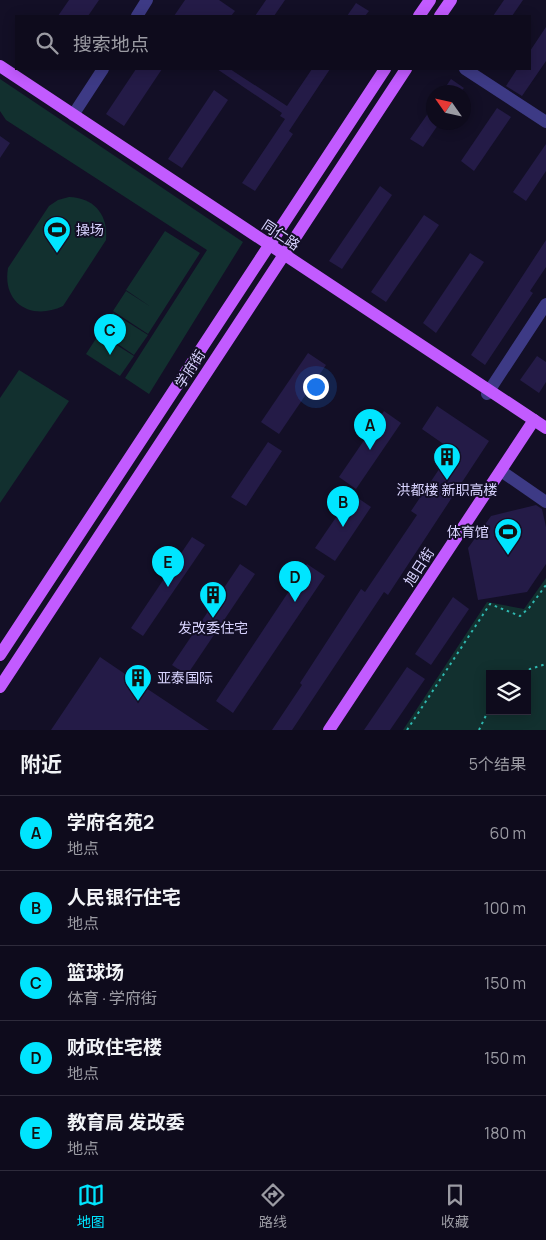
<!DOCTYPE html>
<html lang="zh">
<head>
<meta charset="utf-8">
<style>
	:root { --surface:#0e0b1c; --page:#171425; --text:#f1f3f6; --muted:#9b9ba3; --line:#2e2b3b; --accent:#00e5ff }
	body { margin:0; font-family:Manrope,"Noto Sans SC",sans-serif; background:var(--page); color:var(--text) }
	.controls { position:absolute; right:15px; bottom:15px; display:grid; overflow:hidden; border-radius:0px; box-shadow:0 2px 12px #0003 }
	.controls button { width:45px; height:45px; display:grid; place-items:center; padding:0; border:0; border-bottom:1px solid var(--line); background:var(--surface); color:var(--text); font:25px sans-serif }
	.compass { position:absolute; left:426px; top:85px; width:45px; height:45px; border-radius:50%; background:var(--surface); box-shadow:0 2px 12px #0003; rotate:304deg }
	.you { position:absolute; left:315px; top:386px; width:18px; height:18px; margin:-12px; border:4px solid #fff; border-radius:50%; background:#1a73e8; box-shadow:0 0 0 8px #1a73e833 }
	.badge { display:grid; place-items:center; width:32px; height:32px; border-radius:50%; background:var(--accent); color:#111; font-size:16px; font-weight:700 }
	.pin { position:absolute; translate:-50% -41px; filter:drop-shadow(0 1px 2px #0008) }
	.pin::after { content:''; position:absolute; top:26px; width:18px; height:15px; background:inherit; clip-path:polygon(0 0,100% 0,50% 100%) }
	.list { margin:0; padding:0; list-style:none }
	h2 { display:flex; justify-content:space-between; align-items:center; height:65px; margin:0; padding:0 20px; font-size:21px }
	h2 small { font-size:16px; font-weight:400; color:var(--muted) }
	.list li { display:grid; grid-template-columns:32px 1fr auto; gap:15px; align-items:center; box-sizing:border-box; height:75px; padding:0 20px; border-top:1px solid var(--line) }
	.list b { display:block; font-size:19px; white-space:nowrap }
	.list p { margin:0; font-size:16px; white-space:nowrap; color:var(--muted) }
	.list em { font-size:16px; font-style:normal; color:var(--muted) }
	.icon { flex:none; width:28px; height:28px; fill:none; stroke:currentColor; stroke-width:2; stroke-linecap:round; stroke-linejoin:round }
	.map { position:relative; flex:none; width:546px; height:730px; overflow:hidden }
	.search { position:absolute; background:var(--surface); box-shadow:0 2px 12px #0003; left:15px; right:15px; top:15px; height:55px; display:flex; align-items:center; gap:12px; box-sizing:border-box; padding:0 18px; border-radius:0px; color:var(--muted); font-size:19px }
	.sheet { height:440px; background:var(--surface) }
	nav { display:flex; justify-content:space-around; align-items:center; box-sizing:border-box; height:70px; border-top:1px solid var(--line); background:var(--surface); font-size:14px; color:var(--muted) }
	nav a { display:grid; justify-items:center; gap:2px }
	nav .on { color:var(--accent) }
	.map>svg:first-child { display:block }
</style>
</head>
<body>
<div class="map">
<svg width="546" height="730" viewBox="0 0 546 730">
	<rect width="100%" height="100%" fill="#130f26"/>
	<g fill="#12302f" fill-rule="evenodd">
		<polygon points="0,79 243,242 149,394 125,378 207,250 6,120 0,111"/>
		<path d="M 69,197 C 95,198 108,215 106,240 L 63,306 C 32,321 2,304 8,268 L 49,206 L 58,200 Z"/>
		<polygon points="165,231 200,253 148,334 113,311 126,291 151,307 126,290"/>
		<polygon points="113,313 148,335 134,355 100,332"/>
		<polygon points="99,334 134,356 120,376 86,354"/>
		<polygon points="19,370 69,401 0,503 0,398"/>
		<path d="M 546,578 L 546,730 L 403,730 L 487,602 L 524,609 ZM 490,674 L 527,674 L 527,711 L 490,711 Z"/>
	</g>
	<g fill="#241b47">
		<polygon points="69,0 99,0 88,16 58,16"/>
		<polygon points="185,0 219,0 235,11 231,16 174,16"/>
		<polygon points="266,0 285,0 274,16 255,16"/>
		<polygon points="504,0 523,0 512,16 493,16"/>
		<polygon points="356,3 369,11 365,16 347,16"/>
		<polygon points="546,27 546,61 522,96 506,86 517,69 530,69 530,51"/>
		<polygon points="136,69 162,69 124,126 106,114"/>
		<polygon points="217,69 230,69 287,106 312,69 330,69 289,131 293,134 255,191 242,183 285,119 280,116 282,113"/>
		<polygon points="451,79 464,88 460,92 442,92"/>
		<polygon points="214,90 228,100 182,168 168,159"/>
		<polygon points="434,105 434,122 440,122 423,147 410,139"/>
		<polygon points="497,108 511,117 474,171 461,161"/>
		<polygon points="0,136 10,143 0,158"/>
		<polygon points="546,144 546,171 526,201 513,192"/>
		<polygon points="380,186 392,195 342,269 329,261"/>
		<polygon points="424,215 439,225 386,302 371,292"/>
		<polygon points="546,240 546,267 530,291 533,293 485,365 471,355"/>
		<polygon points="470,253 484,262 436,333 423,323"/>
		<polygon points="308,353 326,365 279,434 261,422"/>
		<polygon points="537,356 546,362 546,382 539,393 520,380"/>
		<polygon points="437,406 489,441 388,595 384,592 292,730 272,730 302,685 300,683 361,589 365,592 417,515 411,511 452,450 422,429"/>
		<polygon points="384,411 401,423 356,489 339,477"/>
		<polygon points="268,442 282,451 246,506 231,497"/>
		<polygon points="352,494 371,507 335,561 315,548"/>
		<polygon points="536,505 542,509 546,527 546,564 527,592 478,600 468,548 491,516"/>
		<polygon points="192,537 205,545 143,636 131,628"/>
		<polygon points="240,564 255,574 187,675 172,665"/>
		<polygon points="307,564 325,576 233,713 216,701"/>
		<polygon points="453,597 469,609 431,665 415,654"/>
		<polygon points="100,657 125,674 209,730 51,730"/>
		<polygon points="407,667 425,679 390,730 364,730"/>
	</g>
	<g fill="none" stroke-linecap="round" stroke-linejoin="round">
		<g stroke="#2fb8b0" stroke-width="2" stroke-dasharray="2.5 4" stroke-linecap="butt">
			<polyline points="524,674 530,669 546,664"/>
			<polyline points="407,730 490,604 520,616 529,608 546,585"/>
			<polyline points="479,730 490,707"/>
		</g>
		<g stroke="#3d3a85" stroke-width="12">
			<polyline points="137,16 147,0"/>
			<polyline points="465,69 546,122"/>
			<polyline points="73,115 103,69"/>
			<polyline points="487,394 546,304"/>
			<polyline points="501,471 546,502"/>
		</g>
		<g stroke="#c25bff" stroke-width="12">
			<polyline points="419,16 430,0"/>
			<polyline points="440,16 451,0"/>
			<polyline points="0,66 546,428"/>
			<polyline points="0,655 385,69"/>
			<polyline points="0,687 406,69"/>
			<polyline points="329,730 534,420"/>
		</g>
	</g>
	<defs>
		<symbol id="stadium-pin" viewBox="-11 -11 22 30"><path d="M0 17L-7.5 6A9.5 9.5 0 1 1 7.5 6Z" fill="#00e5ff" stroke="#130f26"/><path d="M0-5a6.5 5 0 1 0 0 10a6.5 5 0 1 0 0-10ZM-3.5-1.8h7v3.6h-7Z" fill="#111"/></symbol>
		<symbol id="building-pin" viewBox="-11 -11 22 30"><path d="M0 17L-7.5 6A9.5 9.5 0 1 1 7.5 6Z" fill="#00e5ff" stroke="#130f26"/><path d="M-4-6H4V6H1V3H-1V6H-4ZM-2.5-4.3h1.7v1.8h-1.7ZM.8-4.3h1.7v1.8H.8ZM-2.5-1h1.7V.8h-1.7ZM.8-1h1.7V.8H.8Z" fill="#111"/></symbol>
	</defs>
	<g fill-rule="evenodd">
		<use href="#stadium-pin" x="41" y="214" width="32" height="43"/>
		<use href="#building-pin" x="431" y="441" width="32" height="43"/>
		<use href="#stadium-pin" x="492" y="516" width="32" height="43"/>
		<use href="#building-pin" x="197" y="579" width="32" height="43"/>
		<use href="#building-pin" x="122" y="662" width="32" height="43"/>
	</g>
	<g text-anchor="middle" stroke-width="4" stroke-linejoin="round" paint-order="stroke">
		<g font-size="14" fill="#d9d4ff" stroke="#130f26" text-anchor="start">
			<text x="76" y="235">操场</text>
			<text x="447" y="495" text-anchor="middle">洪都楼 新职高楼</text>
			<text x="489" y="537" text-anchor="end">体育馆</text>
			<text x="213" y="633" text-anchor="middle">发改委住宅</text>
			<text x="157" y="683">亚泰国际</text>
		</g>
		<g font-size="14" fill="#d9d4ff" stroke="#130f26">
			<text transform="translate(281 235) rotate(34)" y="5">同仁路</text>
			<text transform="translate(190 369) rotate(-57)" y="5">学府街</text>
			<text transform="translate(419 567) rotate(-57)" y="5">旭日街</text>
		</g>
	</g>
</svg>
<div class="controls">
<button><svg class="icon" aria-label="layers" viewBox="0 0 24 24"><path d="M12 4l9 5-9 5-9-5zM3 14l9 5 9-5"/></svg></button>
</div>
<svg class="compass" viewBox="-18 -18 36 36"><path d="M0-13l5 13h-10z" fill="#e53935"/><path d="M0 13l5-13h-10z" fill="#9b9ba3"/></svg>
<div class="you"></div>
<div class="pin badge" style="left:370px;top:450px">A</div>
<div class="pin badge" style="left:343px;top:527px">B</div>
<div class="pin badge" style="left:110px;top:355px">C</div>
<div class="pin badge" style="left:295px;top:602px">D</div>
<div class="pin badge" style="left:168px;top:587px">E</div>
<div class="search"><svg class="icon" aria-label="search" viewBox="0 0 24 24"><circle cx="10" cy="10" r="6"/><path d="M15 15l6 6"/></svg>搜索地点</div>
</div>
<section class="sheet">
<h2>附近<small>5个结果</small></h2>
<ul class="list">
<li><span class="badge">A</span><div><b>学府名苑2</b><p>地点</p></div><em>60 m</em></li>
<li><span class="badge">B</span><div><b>人民银行住宅</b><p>地点</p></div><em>100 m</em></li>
<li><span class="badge">C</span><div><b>篮球场</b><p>体育 · 学府街</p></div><em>150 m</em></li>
<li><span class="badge">D</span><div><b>财政住宅楼</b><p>地点</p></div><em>150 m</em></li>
<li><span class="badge">E</span><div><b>教育局 发改委</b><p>地点</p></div><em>180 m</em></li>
</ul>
</section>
<nav>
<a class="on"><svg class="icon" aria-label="map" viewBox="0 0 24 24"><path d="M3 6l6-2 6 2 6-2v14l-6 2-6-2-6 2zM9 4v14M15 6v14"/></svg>地图</a>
<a><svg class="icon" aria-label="directions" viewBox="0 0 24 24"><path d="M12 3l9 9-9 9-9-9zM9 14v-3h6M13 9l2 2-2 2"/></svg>路线</a>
<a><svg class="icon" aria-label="saved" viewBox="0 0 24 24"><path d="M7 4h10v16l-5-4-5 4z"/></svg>收藏</a>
</nav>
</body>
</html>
